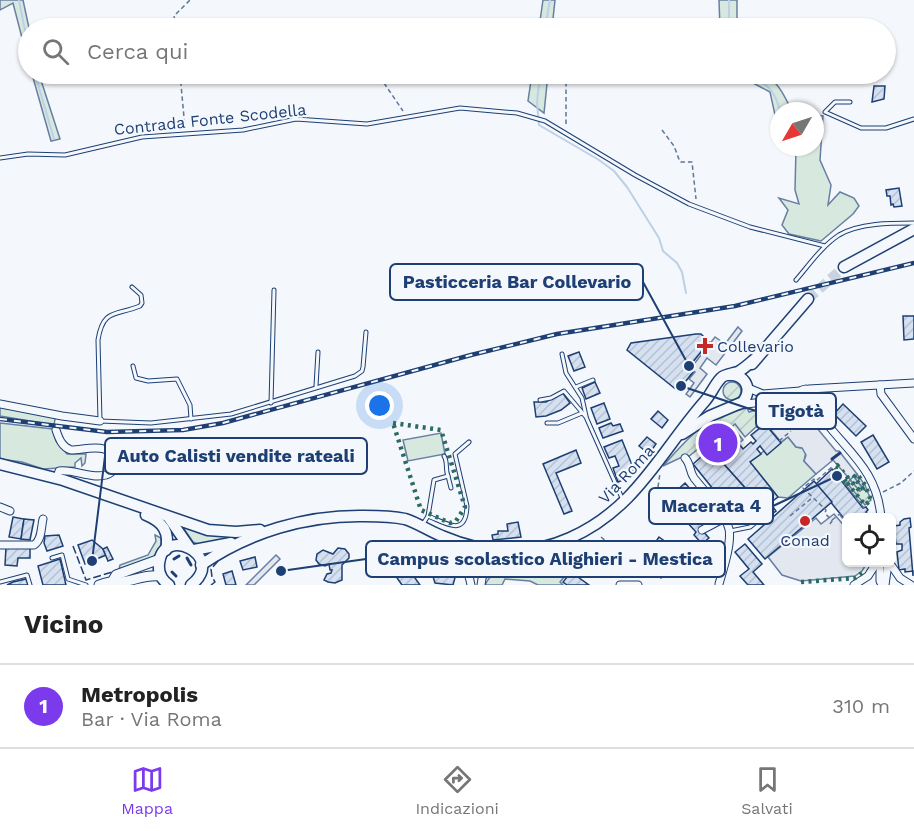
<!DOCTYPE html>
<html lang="it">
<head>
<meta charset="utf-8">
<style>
	:root { --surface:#fff; --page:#f2f2f2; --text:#222; --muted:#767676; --line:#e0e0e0; --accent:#7c3aed }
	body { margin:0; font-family:"Work Sans",sans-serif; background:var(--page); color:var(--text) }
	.controls { position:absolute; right:18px; bottom:18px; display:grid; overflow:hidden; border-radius:9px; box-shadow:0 2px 4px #0004 }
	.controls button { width:54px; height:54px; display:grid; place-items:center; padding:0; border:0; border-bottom:2px solid var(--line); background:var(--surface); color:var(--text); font:30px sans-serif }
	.compass { position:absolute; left:770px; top:102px; width:54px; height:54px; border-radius:50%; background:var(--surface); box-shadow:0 2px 4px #0004; rotate:231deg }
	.you { position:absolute; left:380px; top:406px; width:21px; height:21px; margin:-15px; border:4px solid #fff; border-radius:50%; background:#1a73e8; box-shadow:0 0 0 9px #1a73e833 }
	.badge { display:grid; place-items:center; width:39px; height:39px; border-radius:50%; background:var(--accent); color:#fff; font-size:20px; font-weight:700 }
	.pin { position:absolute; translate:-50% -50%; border:3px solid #fff; box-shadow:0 2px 6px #0006 }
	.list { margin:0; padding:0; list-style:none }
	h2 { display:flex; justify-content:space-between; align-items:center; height:78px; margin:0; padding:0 24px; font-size:26px }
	h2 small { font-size:20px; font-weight:400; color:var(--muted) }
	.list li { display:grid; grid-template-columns:39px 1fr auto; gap:18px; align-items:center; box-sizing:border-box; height:84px; padding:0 24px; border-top:2px solid var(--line) }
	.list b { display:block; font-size:22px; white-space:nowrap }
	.list p { margin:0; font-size:20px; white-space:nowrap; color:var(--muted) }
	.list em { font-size:20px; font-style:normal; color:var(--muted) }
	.icon { flex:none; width:33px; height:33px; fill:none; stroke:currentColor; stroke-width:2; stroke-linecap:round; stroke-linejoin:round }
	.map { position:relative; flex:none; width:914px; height:585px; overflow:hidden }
	.search { position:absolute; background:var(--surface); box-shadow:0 2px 4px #0004; left:18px; right:18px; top:18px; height:66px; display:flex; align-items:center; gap:15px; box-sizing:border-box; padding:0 21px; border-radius:33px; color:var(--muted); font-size:22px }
	.sheet { height:162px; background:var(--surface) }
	nav { display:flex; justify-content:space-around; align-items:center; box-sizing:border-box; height:84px; border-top:2px solid var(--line); background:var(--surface); font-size:16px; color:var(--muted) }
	nav a { display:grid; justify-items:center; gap:3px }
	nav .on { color:var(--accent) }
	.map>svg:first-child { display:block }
</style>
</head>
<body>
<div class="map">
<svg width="914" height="585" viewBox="0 0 914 585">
	<defs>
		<pattern id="garden-furrows" width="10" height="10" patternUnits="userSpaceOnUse" patternTransform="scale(1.5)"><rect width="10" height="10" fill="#d7e8df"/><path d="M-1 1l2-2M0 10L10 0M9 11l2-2" fill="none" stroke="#b8c8c3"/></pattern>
		<pattern id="building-hatch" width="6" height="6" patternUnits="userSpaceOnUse" patternTransform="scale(1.5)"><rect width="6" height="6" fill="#d5e0f0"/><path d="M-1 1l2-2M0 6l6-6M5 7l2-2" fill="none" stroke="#b6c1d1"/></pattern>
	</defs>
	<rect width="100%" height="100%" fill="#f4f7fb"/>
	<g fill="#d7e8df" stroke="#687fa3" stroke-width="1.5">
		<polygon points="0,0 23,0 29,28 28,61 13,3 0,10"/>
		<polygon points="543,0 555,0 552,28 539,28"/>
		<polygon points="719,0 737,0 737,28 720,28"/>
		<polygon points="32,74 39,74 60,139 51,141"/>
		<polygon points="532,74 548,74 544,113 528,101"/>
		<path d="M 736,74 C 773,73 776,79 792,111 L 779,111 L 779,133 L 770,92 Z"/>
		<polygon points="815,115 823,116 820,160 831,185 828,205 840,192 854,198 859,206 853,214 821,241 789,234 782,225 788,210 779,198 799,204 795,190 796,149 792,147 815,147"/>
		<polygon points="0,406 52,416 55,419 54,425 0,416"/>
		<polygon points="0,423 53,429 56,441 67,454 86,454 85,463 82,466 81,458 75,463 75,467 43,469 22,462 0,459"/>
		<polygon points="441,433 445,454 408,461 403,440"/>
		<polygon points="788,437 796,447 802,448 806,452 804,461 816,474 788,498 778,497 750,462 764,451 767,454"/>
		<polygon points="182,526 230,536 231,538 203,546 193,542"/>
		<path d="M 155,535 L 161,538 C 162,547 159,552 152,558 L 119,569 L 120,565 L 148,555 L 156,541 Z"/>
		<path d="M 525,559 L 565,576 L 560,582 L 563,585 L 538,585 L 530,581 L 505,579 L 502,585 L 485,585 C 494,567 510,567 525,559 Z"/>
	</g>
	<g fill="url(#garden-furrows)" stroke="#687fa3" stroke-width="1.5">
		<circle cx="732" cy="391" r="9"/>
		<path d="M 777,404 L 782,407 L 782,424 L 780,426 L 773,419 L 756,427 L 745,437 L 735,424 L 732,427 L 743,440 L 739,443 L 725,427 L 722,430 L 725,434 L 718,440 L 714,436 L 688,457 L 682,457 L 663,466 C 692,434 703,418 747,408 L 749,412 Z"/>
		<polygon points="857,474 865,485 871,500 865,505 847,483 850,480 860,491 863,488 854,477"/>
	</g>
	<g fill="#e3e8f0" stroke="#687fa3" stroke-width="1.5">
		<polygon points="738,327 742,331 716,365 707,358 700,368 707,374 690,397 686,394 694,383 689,379 695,372 691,368 715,337 725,344"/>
		<polygon points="794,408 800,411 802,410 836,451 839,451 857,474 854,477 863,489 860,491 833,460 816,474 804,461 806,455 802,448 796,447 788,437 781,442 766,424 773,419 780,426 782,424 783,411"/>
		<polygon points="834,514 846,528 846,562 867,563 862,571 855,576 801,581 782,575 768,557 816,518 821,524"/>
		<polygon points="276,555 280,559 254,585 246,585"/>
	</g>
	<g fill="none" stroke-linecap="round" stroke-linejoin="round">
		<g stroke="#bed0e5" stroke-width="2">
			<polyline points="19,0 28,46"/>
			<polyline points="729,0 729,28"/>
			<polyline points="545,28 550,0"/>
			<polyline points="35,74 54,139"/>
			<polyline points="540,74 537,103 539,125 599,160 614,171 627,187 659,238 663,251 677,263 682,272 686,293"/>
			<path d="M 749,74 C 768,86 774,88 780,111"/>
		</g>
	</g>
	<g fill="url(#building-hatch)" stroke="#1d3f73" stroke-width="1.5">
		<polygon points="874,86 885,86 884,99 872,102"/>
		<polygon points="899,188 902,206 894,207 893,204 891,205 890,196 887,196 886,190"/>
		<polygon points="903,316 914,316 914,339 904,340"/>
		<polygon points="696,334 701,334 709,342 688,368 693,372 678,391 627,350 631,343"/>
		<polygon points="579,352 585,367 574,371 568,356"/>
		<polygon points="595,382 600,393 586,399 582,388"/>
		<polygon points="562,392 570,403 561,410 546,416 536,417 534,402 546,402"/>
		<polygon points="604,403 610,419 597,424 591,408"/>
		<polygon points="843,404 866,426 856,436 834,414"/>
		<polygon points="658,411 668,420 662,428 651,419"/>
		<polygon points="611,423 613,426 620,424 623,431 603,438 599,428"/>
		<polygon points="765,424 781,443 767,455 760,446 757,449 761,454 750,462 778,497 770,503 776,511 772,514 775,519 785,511 794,522 773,539 764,527 769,523 759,511 755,515 748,507 746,510 750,515 739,523 730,511 743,501 739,496 747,490 721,461 725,457 715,445 728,435 738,447 740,445 743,449 751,442 753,444 756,441 751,435"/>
		<polygon points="873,435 889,462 877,469 861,442"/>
		<polygon points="647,437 656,444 649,454 639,446"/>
		<polygon points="622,440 634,470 621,476 623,480 618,482 613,468 619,466 615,456 609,458 604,447"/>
		<polygon points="715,445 725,457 721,461 747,490 739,496 743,501 726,515 708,493 713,489 693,464"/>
		<polygon points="576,450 581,463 556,473 572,511 564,514 543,464"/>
		<polygon points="832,469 863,508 866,507 868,510 866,512 871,518 846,518 846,521 816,484"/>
		<polygon points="814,481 832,502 765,559 748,539"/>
		<polygon points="685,483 700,500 696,504 701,509 696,514 705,524 700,528 709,538 704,542 714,553 711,556 719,565 711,572 703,563 707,560 698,549 703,545 694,535 696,532 685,520 690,516 681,506 684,504 674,493"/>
		<polygon points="13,517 24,519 21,539 9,537"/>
		<polygon points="910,518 911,527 909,528 913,576 913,571 905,572 905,569 899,570 897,552 902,550 902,544 896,544 894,526 900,525 900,522 904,519"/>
		<polygon points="24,519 34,520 30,540 21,539"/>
		<polygon points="518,522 521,537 493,540 492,535 498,534 498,531 508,531 507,524"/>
		<polygon points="59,535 63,546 47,551 44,543 45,536"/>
		<polygon points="659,537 663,540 656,550 652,547"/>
		<polygon points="92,540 103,549 106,555 85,564 78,545"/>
		<polygon points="745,544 762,564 753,572 764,585 748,585 740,576 749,569 735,552"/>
		<polygon points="6,547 30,548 30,558 18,558 17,566 5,565"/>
		<polygon points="107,547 113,559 108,561 103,549"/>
		<polygon points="338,548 345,549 349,554 349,558 342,565 342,580 335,583 328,582 324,580 327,574 331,573 332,570 330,570 329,564 325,566 319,564 316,560 317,554 323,550 333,554"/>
		<polygon points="255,557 257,567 243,570 240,561"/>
		<polygon points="400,557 420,585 402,585 388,565"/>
		<polygon points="60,559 66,585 43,585 38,566"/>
		<polygon points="661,560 670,567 661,578 652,570"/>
		<polygon points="438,568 456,574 453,585 435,583 431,570"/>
		<polygon points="232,571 236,585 226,585 223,574"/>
		<polygon points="571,572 589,585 567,585 563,582"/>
		<polygon points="26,579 28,585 7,585 13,582"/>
	</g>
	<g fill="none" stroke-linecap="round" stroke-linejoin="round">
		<polyline stroke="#c9d2e0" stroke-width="10" stroke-dasharray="10 5" stroke-linecap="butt" points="808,299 844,267"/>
		<defs>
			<g id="lane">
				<polyline points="850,102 835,102 825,112 861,128 886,128 914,119"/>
				<polyline points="0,158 28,154 65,155 142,137 243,130 296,119 367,124 460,108 517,113 545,121 635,175 689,204 750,227 825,246"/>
				<path d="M 796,280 C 809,265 822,246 839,235 C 859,223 891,223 914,223"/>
				<path d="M 132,287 L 141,295 L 142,303 L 140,306 C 116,316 103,308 98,340 L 100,421 L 151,423 L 231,414 L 355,376 L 362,371 L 363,367 L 366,332"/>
				<polyline points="562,354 566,373 582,398 586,416"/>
				<polyline points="133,366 136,378 148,381 177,379 190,405 191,419"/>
				<polyline points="316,386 318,352"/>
				<polyline points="576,387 593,380"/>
				<polyline points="540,400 551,398 564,391 586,417 622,498"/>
				<polyline points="271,403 274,290"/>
				<polyline points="547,423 558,423 582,413"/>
				<path d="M 444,456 C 448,462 445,469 448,476"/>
				<polyline points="428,516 434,480 448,476 451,488"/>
				<path d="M 423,524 L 428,516 C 446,523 466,538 467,506 L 455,454 L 469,442"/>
				<polyline points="730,531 750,527 761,518"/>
				<polyline points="52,558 62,555 68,579 86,585"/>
				<polyline points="0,582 27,575 30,585"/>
			</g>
			<g id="street">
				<polyline points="880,385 881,394 914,439"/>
				<polyline points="748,388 763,394 800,391"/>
				<polyline points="809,389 914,383"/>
				<path d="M 812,400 C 834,445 877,461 881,518"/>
				<polyline points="0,404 62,416 100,421"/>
				<polyline points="739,405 784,399 799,400 808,404 813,399 811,392 806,389 802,390 798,395 799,400"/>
				<path d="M 56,430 C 59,439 62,447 71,450 C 81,450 94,446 104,449 C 118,452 121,470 106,475 C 90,479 75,469 59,471 L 57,478"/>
				<path d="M 685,458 C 691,464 689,471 694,478 C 706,493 724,511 729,529 C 732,543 723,570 719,584"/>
				<polyline points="0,507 10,511"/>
				<polyline points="702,530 719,521"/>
				<path d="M 445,540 C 458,553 468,567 471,585"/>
				<path d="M 0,545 L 34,545 C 42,540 41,527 43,519"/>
				<polyline points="880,562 880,581 882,585"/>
				<polyline points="889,562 900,578 911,585"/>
				<polyline points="468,571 474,554 479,549 484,566 481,585"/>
				<polyline points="484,575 509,559 515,552"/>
				<polyline points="620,585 638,585"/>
				<polyline points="854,585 868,576 877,562"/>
				<polyline points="885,585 888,564"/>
			</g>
			<g id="secondary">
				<polyline points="113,580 116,575 160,559"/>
				<path d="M 99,585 C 109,582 108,582 118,582 C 132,582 143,574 161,576"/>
			</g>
			<g id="primary">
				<polyline points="844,267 914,229"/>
				<polyline points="752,364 808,299"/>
				<path d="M 682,434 L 710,416 L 743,402 C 753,389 745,374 729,375"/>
				<polyline points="0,464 63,480 208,530 236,532 260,530"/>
				<path d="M 146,515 C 163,522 170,532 166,550"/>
				<polyline points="169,518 189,547"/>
				<polyline points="194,550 231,543"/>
				<path d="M 201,565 C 249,532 306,515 364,516 C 378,516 391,516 405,519 C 418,523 429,531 442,536 C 484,554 528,557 570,538 C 636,509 661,451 705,401 C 711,394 715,384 721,378 C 725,374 732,374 738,372 C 745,368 750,363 756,358"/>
				<path d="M 169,585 C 162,580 158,573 159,564 C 162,524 228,556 191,585"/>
			</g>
		</defs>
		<use href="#lane" stroke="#1d3f73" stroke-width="5"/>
		<use href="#street" stroke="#1d3f73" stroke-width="9"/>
		<use href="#secondary" stroke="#1d3f73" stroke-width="11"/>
		<use href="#primary" stroke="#1d3f73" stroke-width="13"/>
		<g stroke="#5e769c" stroke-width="1.5" stroke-dasharray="4.5 3" stroke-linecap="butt">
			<polyline points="176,28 174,16 190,0"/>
			<polyline points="180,74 185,128"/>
			<polyline points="566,82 566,127"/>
			<polyline points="384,83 403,111"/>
			<polyline points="662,130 674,146 680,162 692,162 696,199"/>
			<polyline points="779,441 791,431"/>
			<polyline points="844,485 852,478"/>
			<polyline points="658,487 660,473"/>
			<polyline points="883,492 901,483 914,471"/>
			<polyline points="840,515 846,522"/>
			<polyline points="790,516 812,498"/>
			<polyline points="832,520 841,513"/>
			<polyline points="830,524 832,521 825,513 826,510 803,488 814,479 816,481 832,467 864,508"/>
			<polyline points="601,537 637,567 637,579"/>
		</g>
		<use href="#lane" stroke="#f4f7fb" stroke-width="3"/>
		<use href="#street" stroke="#f4f7fb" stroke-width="7"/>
		<use href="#secondary" stroke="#f4f7fb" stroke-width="9"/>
		<use href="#primary" stroke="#f4f7fb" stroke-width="10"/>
		<defs>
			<polyline id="rail" points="0,419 107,432 183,430 223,423 471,355 557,334 735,306 914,263"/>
		</defs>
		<use href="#rail" stroke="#1d3f73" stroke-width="4.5"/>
		<use href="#rail" stroke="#f4f7fb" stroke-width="2" stroke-dasharray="7" stroke-linecap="butt"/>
		<g stroke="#2c6c60" stroke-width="4.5" stroke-dasharray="3 4.5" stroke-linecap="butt">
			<polygon points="393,423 441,430 465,507 456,521 450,523 421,510"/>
			<polyline points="846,482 834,467 837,465 849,479"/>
			<polyline points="847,483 865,505 871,500 865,485 857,474 854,477 863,489 860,491 850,480"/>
			<polyline points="801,582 855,578 862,573"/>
		</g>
		<g stroke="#1d3f73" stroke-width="1.5" stroke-dasharray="8 3" stroke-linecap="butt">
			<polyline points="73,546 86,580 112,572"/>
			<polyline points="211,585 215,582 212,577 211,569 218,561"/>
		</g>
		<g stroke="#1d3f73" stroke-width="3">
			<polyline points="832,459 840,453"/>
			<polyline points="187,558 191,565"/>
			<polyline points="174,559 179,556"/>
			<polyline points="172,572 176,576"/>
		</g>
	</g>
	<g fill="#c62828" stroke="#f4f7fb" stroke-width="2">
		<path d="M702 337h6v6h6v6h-6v6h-6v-6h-6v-6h6z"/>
		<circle cx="805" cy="521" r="6"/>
	</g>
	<g text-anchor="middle" stroke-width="4.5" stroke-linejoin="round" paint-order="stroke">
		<g font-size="16" fill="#1d3f73" stroke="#f4f7fb">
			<text transform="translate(210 119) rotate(-6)" y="6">Contrada Fonte Scodella</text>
			<text transform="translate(626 474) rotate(-47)" y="6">Via Roma</text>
		</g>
		<g font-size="16" fill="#1d3f73" stroke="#f4f7fb" text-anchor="start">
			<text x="717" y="352">Collevario</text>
			<text x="805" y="546" text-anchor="middle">Conad</text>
		</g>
	</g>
	<path fill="none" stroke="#1d3f73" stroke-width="2" d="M689 366L643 282M681 386L756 411M92 561L105 456M837 476L773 506M281 571L366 559"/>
	<g fill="#1d3f73" stroke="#f4f7fb" stroke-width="2">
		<circle cx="689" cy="366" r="6"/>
		<circle cx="681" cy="386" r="6"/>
		<circle cx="92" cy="561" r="6"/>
		<circle cx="837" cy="476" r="6"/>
		<circle cx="281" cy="571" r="6"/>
	</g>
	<g fill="#f4f7fb" stroke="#1d3f73" stroke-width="2">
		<rect x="390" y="264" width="253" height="36" rx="6"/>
		<rect x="756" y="393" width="80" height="36" rx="6"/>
		<rect x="105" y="438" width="262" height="36" rx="6"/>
		<rect x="649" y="488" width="124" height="36" rx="6"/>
		<rect x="366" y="541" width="359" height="36" rx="6"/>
	</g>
	<g font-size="18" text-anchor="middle" font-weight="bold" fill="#1d3f73">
		<text x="517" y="288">Pasticceria Bar Collevario</text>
		<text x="796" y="417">Tigotà</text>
		<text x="236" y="462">Auto Calisti vendite rateali</text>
		<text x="711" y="512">Macerata 4</text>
		<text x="545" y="565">Campus scolastico Alighieri - Mestica</text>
	</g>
</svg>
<div class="controls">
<button><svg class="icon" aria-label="locate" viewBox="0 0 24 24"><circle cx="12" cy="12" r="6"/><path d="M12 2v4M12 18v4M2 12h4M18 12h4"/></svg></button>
</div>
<svg class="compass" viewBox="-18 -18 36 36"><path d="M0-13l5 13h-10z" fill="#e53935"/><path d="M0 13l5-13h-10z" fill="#767676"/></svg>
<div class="you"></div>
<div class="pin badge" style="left:718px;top:443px">1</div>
<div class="search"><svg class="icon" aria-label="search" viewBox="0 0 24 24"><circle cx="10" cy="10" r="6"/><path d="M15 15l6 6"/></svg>Cerca qui</div>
</div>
<section class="sheet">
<h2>Vicino<small></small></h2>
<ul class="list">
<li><span class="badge">1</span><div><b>Metropolis</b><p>Bar · Via Roma</p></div><em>310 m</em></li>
</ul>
</section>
<nav>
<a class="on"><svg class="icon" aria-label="map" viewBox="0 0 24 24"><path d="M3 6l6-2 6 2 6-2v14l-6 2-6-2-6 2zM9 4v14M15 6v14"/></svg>Mappa</a>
<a><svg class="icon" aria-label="directions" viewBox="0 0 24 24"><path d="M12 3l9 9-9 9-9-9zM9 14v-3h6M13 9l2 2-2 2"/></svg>Indicazioni</a>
<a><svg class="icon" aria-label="saved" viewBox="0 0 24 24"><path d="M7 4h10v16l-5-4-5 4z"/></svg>Salvati</a>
</nav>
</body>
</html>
